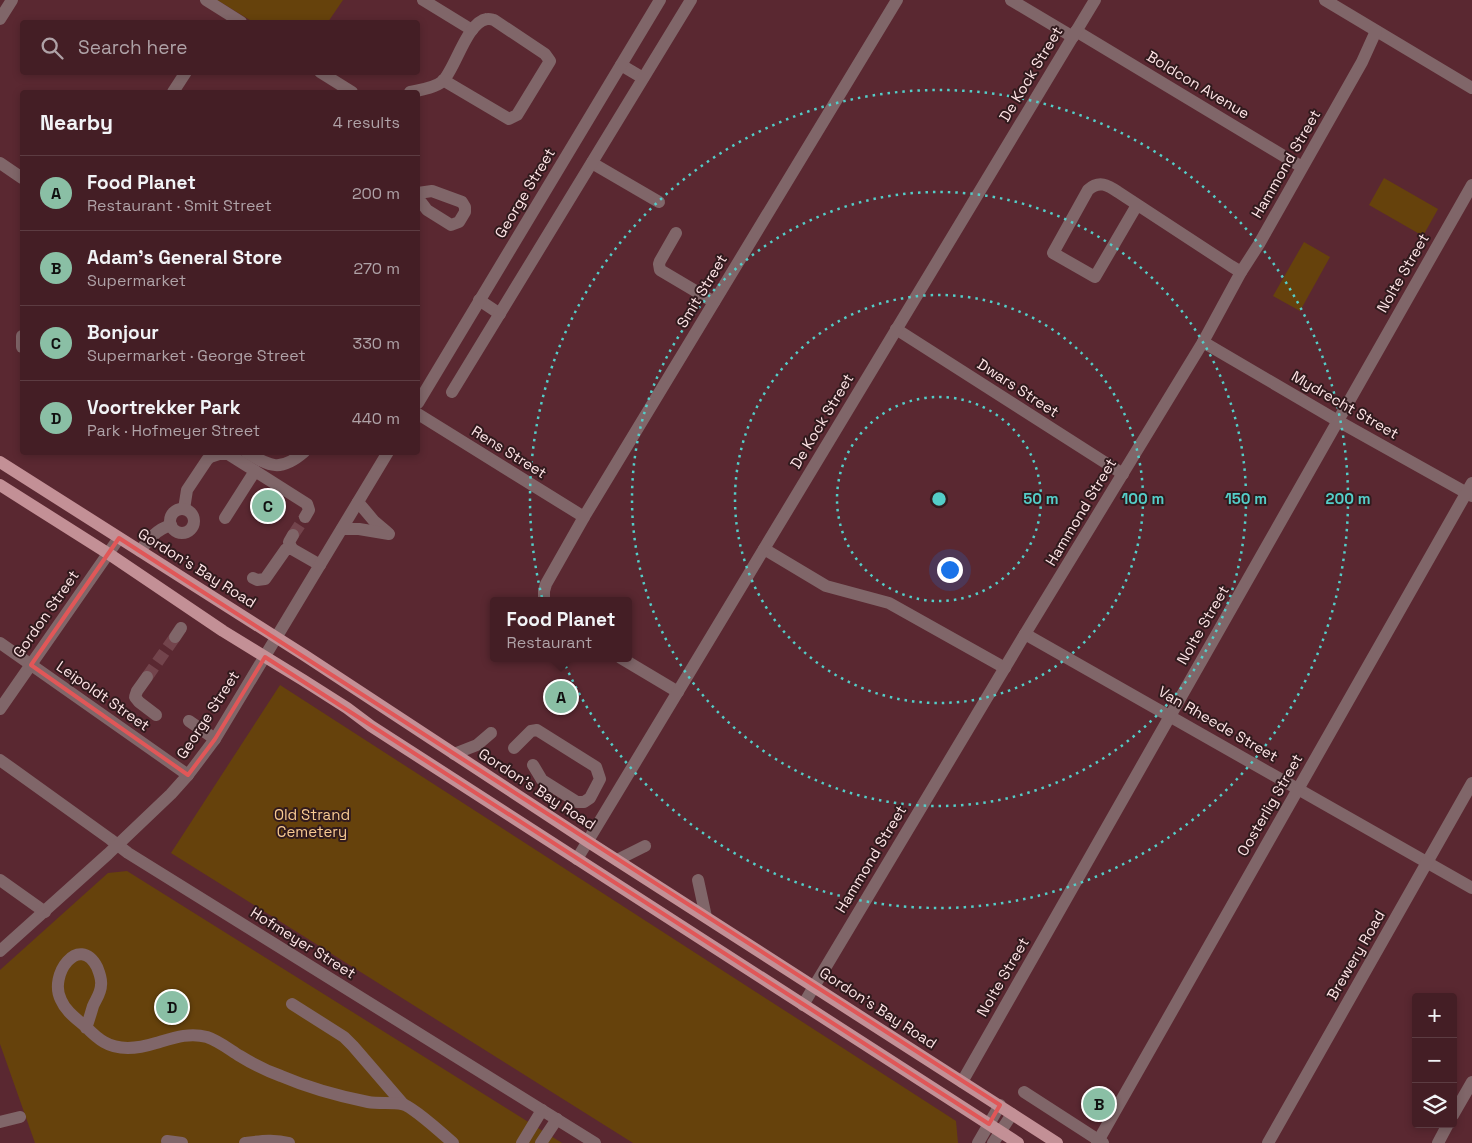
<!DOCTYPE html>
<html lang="en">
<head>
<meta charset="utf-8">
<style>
	:root { --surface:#441e25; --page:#4b272d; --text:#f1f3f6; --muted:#afa2a7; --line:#5c3c42; --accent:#8abfa5 }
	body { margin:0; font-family:"Space Grotesk",sans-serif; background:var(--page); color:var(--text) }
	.controls { position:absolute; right:15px; bottom:15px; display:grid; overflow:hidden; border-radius:5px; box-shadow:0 2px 8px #0003 }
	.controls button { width:45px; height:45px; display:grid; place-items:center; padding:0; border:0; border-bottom:1px solid var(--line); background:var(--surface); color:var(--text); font:25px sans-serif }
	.you { position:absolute; left:949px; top:569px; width:18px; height:18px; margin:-12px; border:4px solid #fff; border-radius:50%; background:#1a73e8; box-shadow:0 0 0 8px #1a73e833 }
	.badge { display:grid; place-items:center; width:32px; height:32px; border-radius:50%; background:var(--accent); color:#111; font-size:16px; font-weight:700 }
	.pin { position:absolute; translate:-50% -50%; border:2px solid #fff; box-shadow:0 1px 5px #0006 }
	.popup { position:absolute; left:490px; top:597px; width:142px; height:65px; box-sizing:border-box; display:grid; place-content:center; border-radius:5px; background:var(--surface); filter:drop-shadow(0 1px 4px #0005); font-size:16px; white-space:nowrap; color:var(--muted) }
	.popup b { font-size:19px; color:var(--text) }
	.popup::after { content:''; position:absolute; left:50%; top:100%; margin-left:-10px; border:10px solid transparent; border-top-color:var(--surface) }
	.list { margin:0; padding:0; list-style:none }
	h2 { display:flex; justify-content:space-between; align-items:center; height:65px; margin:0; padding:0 20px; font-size:21px }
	h2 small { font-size:16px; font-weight:400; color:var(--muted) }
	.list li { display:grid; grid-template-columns:32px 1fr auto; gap:15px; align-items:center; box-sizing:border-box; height:75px; padding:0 20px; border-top:1px solid var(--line) }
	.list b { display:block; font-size:19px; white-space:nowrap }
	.list p { margin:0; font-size:16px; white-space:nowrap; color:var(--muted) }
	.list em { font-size:16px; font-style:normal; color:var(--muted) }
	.icon { flex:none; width:28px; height:28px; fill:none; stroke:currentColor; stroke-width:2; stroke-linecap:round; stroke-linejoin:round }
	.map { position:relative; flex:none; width:1472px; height:1143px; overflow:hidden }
	.search { position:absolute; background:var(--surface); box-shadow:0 2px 8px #0003; left:20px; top:20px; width:400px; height:55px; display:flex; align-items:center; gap:12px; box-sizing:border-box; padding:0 18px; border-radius:5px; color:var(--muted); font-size:19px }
	.panel { position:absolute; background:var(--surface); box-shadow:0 2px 8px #0003; left:20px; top:90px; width:400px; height:365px; border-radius:5px }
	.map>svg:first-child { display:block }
</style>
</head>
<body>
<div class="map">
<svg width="1472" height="1143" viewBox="0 0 1472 1143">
	<rect width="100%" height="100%" fill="#5a2831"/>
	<g fill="#66420c">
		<polygon points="217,0 343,0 328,22 253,22"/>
		<polygon points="1384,178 1438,209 1423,236 1369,205"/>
		<polygon points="1304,242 1330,257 1300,311 1273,296"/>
		<polygon points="280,685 956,1121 958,1143 633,1143 171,853"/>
		<polygon points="127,871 562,1143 35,1143 0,1044 0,970 108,873"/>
	</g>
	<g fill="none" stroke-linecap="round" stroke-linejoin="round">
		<g stroke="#73444c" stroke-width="12" stroke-dasharray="12 6" stroke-linecap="butt">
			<polyline points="293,535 305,517"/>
			<polyline points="147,677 175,637"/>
		</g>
		<g stroke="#806669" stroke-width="12">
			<polyline points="206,0 241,22"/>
			<polyline points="423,0 472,30"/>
			<polyline points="1011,0 1073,37"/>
			<polyline points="1325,0 1472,88"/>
			<polyline points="0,19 12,0"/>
			<polyline points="1076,31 1302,167"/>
			<polyline points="621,65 643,78"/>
			<polyline points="320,72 352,92"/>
			<polyline points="173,92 186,72"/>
			<path d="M 410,92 C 420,90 435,88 443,81 C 456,67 467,22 487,19 C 488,18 493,20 494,20 L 545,54 L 550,61 L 517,115 L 509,119 L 443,80"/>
			<polyline points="0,163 22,178"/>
			<polyline points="592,163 659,202"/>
			<polyline points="418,193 432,191 462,202 465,207 465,212 459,222 451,225 427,210 418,198"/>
			<path d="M 1137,205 L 1095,277 L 1053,253 L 1088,190 C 1099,180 1108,185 1118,192 L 1231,266 L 1241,272"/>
			<polyline points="676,233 660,261 659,264 660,270 714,302"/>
			<polyline points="479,300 500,314"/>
			<polyline points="896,329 1123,474"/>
			<polyline points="22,336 22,347"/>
			<polyline points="1203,342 1338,421 1472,496"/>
			<polyline points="452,392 691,0"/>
			<polyline points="418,403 660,0"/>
			<polyline points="418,414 584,517"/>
			<path d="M 246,452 C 270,467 281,472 304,452"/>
			<polyline points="255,471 307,504 309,510 305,517"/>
			<polyline points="358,502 374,521 387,532"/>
			<polyline points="184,509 187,490 207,460 210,457 219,454 228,454 255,471 225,518"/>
			<circle cx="182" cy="521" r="12"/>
			<polyline points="342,529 359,529 389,534"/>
			<polyline points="292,549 289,542 293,535"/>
			<polyline points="764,549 826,586 889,603 1005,668"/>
			<path d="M 140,551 C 148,540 157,529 171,525"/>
			<polyline points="253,578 257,580 265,579 286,549 292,549 320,565"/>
			<polyline points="544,601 544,591 546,584 584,517 897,0"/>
			<polyline points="1025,634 1472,888"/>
			<polyline points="175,637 181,628"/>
			<polyline points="0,643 188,775"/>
			<polyline points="621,658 678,692"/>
			<polyline points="147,677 137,691 135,697 139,702 156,715"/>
			<polyline points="0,709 119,538"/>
			<polyline points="189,721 215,739"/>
			<polyline points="514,748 531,731 537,730 596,767 600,779 590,798 584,802 577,802 542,780 533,765"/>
			<polyline points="454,754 477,745 491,733"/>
			<polyline points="0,760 110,839 128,853 595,1143"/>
			<polyline points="577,859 1095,0"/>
			<polyline points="617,860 645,846"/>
			<polyline points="0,880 45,912"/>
			<polyline points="698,880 706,917"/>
			<polyline points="0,951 108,854 171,794 188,775 215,739 388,452"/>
			<polyline points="292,1004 344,1037 353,1046 403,1104"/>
			<polyline points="803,1005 1025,634 1203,342 1241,272 1259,244 1362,62 1376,31"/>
			<path d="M 86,1028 C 89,1020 91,1013 93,1006 C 96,999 101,993 101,985 C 102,979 99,972 97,967 C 79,933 48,975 61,1000 C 66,1012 77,1019 87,1028 C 92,1033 97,1038 104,1042 C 119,1051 140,1048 156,1043 C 173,1038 189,1032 207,1037 C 219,1041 230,1050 240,1056 C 253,1064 267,1071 281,1076 C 309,1088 338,1096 368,1102 C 379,1104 391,1102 402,1104 C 412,1106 444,1135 453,1143"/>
			<polyline points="962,1082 1472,185"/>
			<polyline points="1024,1092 1103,1143"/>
			<polyline points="1453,1115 1472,1082"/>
			<polyline points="0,1122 20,1117"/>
			<polyline points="167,1141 182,1143"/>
			<path d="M 245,1143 C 261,1141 274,1139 289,1143"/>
			<polyline points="522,1143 542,1110"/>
			<polyline points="541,1143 557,1119"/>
			<polyline points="978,1143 1000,1105"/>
			<polyline points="993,1143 1012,1114"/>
			<polyline points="1097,1143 1472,483"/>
			<polyline points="1268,1143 1472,783"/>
			<polyline points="1438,1143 1448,1124"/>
		</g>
		<g stroke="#c39096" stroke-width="12">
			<polyline points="0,462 304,655 587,841 1057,1143"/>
			<polyline points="0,485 109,554 223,631 303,680 347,708 371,726 1018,1143"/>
		</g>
	</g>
	<path fill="none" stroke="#e05758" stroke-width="4" stroke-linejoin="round" d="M 119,538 L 1000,1105 L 989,1124 L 265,657 L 215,739 L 188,775 L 31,665 Z"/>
	<g fill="none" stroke="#54cdc8" stroke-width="2.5" stroke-dasharray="2.5 5">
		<circle cx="939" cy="499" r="102"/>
		<circle cx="939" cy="499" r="204"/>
		<circle cx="939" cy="499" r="307"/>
		<circle cx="939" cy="499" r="409"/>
	</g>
	<g text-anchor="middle" stroke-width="4" stroke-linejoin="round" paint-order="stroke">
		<g font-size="15" fill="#fee4e6" stroke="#311a1d">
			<text transform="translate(1031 74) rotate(-59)" y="5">De Kock Street</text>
			<text transform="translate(1198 85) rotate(31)" y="5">Boldcon Avenue</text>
			<text transform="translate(1286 164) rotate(-60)" y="5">Hammond Street</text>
			<text transform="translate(525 193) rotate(-59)" y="5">George Street</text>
			<text transform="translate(1403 273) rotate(-60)" y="5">Nolte Street</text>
			<text transform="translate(702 291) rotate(-59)" y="5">Smit Street</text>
			<text transform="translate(1018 388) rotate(33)" y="5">Dwars Street</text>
			<text transform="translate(1345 405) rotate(30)" y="5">Mydrecht Street</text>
			<text transform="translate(822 421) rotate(-59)" y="5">De Kock Street</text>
			<text transform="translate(509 452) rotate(32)" y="5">Rens Street</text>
			<text transform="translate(1081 512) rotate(-59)" y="5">Hammond Street</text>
			<text transform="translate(197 568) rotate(32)" y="5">Gordon's Bay Road</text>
			<text transform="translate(46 614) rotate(-55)" y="5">Gordon Street</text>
			<text transform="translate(1203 625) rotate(-60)" y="5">Nolte Street</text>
			<text transform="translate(103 696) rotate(35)" y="5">Leipoldt Street</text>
			<text transform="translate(208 715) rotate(-57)" y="5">George Street</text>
			<text transform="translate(1218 724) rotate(30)" y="5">Van Rheede Street</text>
			<text transform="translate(537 789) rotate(33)" y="5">Gordon's Bay Road</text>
			<text transform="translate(1270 805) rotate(-60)" y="5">Oosterlig Street</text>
			<text transform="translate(871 859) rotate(-59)" y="5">Hammond Street</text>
			<text transform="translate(303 943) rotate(32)" y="5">Hofmeyer Street</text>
			<text transform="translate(1356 955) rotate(-60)" y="5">Brewery Road</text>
			<text transform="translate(1003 977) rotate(-60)" y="5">Nolte Street</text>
			<text transform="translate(878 1008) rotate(33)" y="5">Gordon's Bay Road</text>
		</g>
		<g font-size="15" fill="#f8ca92" stroke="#311a1d">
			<text x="312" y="820">Old Strand<tspan x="312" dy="17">Cemetery</tspan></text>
		</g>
	</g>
	<circle cx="939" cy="499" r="8" fill="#54cdc8" stroke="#311a1d" stroke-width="2.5"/>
	<g font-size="15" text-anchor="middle" font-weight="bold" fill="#54cdc8" stroke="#311a1d" stroke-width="4" stroke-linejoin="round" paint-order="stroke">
		<text x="1041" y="504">50 m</text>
		<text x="1143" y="504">100 m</text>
		<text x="1246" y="504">150 m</text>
		<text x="1348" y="504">200 m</text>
	</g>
</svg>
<div class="controls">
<button>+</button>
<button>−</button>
<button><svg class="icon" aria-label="layers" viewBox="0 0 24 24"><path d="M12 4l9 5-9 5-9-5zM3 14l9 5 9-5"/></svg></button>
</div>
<div class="you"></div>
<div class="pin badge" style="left:561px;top:697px">A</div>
<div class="popup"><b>Food Planet</b>Restaurant</div>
<div class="pin badge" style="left:1099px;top:1104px">B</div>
<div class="pin badge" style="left:268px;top:506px">C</div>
<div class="pin badge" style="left:172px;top:1007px">D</div>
<div class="search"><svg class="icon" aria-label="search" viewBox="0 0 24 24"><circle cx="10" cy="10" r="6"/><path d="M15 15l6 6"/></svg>Search here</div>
<section class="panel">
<h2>Nearby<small>4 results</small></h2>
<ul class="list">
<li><span class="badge">A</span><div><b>Food Planet</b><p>Restaurant · Smit Street</p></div><em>200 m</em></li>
<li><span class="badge">B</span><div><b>Adam's General Store</b><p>Supermarket</p></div><em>270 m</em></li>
<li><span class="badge">C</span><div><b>Bonjour</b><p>Supermarket · George Street</p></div><em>330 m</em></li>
<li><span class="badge">D</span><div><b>Voortrekker Park</b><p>Park · Hofmeyer Street</p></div><em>440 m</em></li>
</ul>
</section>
</div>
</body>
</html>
